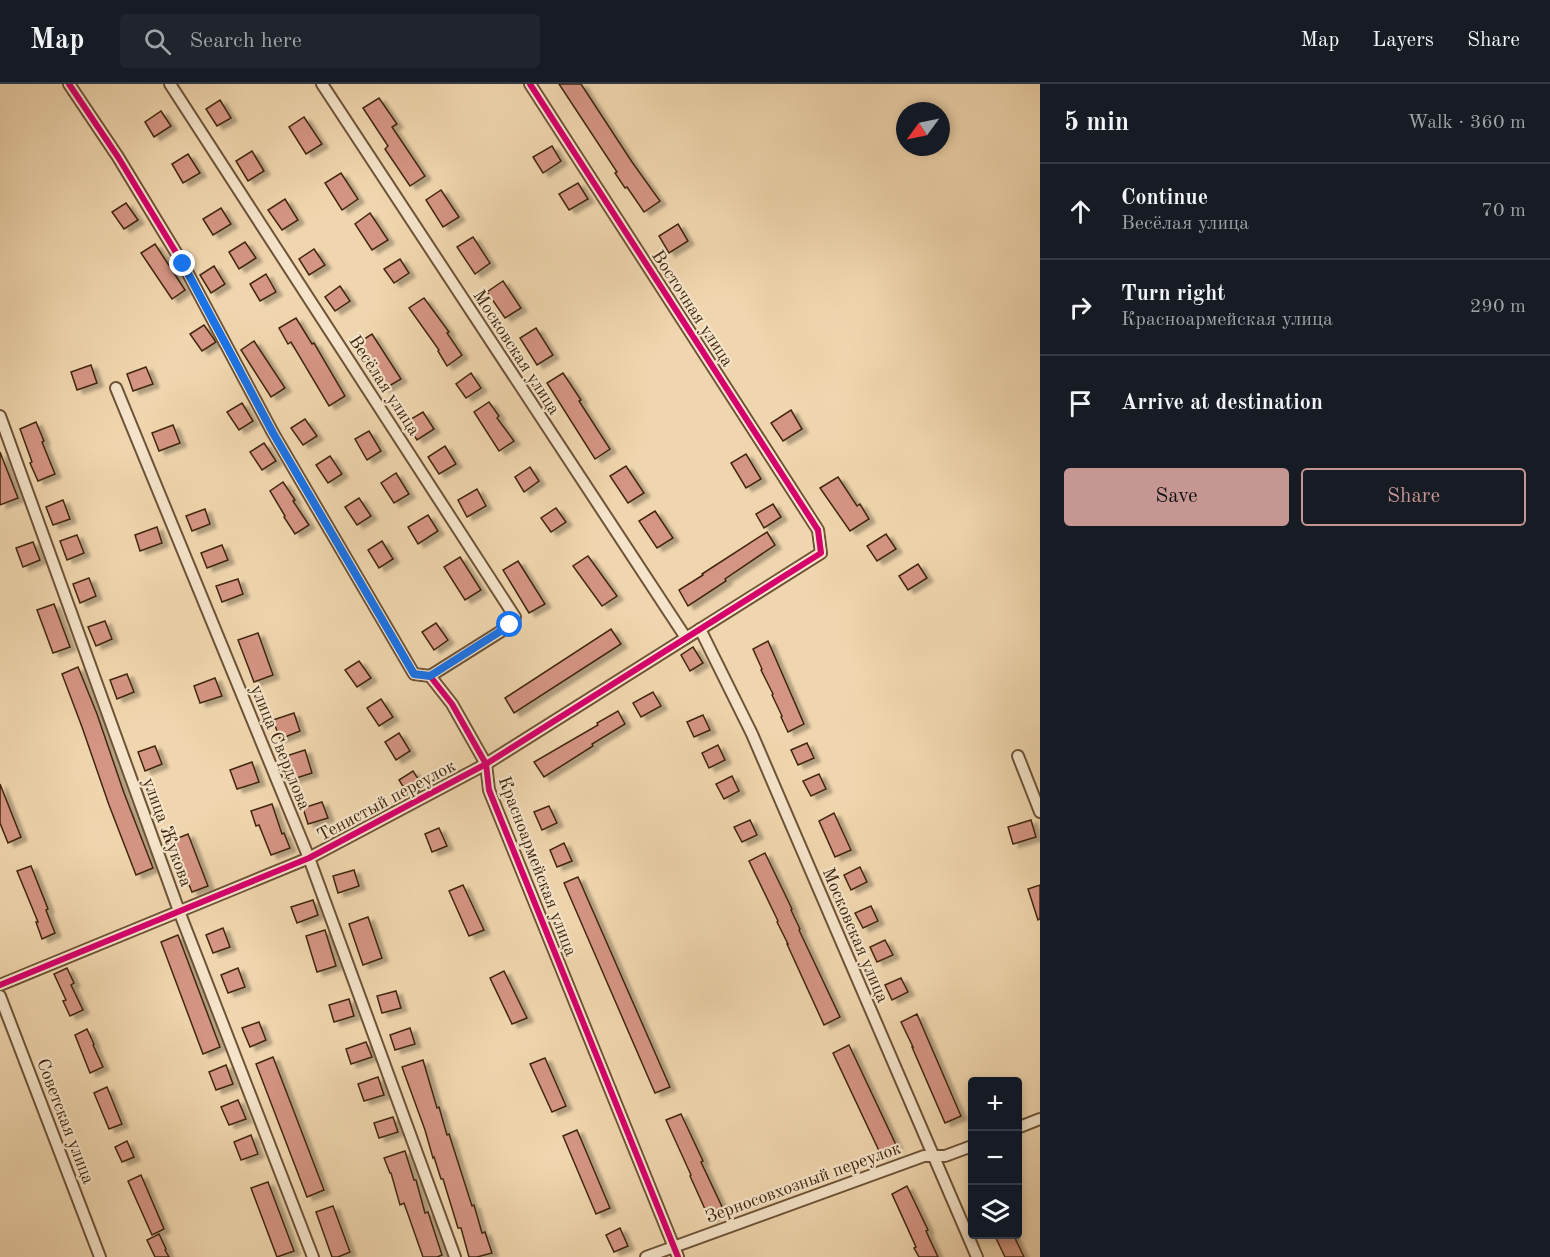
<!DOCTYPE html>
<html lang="en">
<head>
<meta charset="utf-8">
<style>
	:root { --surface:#171b24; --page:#20242c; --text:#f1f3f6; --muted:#9ea1a6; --line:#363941; --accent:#c59692 }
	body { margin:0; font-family:"Old Standard TT",serif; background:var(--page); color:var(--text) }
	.controls { position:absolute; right:18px; bottom:18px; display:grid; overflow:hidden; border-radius:6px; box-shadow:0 3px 9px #0003 }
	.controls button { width:54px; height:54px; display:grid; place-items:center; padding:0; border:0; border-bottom:2px solid var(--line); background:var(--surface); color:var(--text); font:30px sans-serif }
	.compass { position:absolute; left:896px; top:18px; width:54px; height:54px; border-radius:50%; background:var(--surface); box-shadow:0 3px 9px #0003; rotate:237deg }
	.stop { position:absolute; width:18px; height:18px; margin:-14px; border:4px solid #1a73e8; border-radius:50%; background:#fff }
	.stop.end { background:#1a73e8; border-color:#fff; box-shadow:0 2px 6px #0008 }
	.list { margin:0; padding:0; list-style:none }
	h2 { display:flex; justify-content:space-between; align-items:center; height:78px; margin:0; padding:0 24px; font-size:26px }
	h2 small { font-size:20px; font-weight:400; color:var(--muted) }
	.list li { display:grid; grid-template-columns:39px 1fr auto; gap:18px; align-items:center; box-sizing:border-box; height:96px; padding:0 24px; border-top:2px solid var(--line) }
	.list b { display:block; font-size:22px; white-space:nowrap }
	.list p { margin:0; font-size:20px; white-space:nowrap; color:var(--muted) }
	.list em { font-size:20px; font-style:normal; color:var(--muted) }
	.actions { display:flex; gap:12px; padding:18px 24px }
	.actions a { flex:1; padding:14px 0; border:2px solid var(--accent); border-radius:6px; text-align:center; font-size:21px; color:var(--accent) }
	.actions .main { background:var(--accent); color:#111 }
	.icon { flex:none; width:33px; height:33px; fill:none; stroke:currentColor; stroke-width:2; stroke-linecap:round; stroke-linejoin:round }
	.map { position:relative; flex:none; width:1040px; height:1173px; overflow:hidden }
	header { display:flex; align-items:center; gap:36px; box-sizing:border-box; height:84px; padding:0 30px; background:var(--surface); border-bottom:2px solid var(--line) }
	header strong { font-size:28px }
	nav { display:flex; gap:33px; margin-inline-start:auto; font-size:21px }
	.search { width:420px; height:54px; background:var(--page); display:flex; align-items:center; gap:15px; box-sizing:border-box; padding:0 21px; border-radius:6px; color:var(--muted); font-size:22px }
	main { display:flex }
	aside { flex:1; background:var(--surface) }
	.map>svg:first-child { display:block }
</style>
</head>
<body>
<header>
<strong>Map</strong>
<div class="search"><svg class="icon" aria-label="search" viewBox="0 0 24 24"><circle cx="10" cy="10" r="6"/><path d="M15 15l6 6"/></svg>Search here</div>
<nav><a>Map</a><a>Layers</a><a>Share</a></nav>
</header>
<main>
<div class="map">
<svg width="1040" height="1173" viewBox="0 0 1040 1173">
	<defs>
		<filter id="shadow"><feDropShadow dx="6" dy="3.5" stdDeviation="1.5" flood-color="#0004"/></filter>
	</defs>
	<rect width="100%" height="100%" fill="#f0d6ae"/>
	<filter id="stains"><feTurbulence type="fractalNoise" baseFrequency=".00333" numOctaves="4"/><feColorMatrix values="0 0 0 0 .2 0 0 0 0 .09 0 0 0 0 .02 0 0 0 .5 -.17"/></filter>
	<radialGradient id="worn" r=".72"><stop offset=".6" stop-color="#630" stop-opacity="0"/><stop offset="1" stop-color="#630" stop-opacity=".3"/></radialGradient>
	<g fill="#d59584" stroke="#41270f" stroke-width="1.5" filter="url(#shadow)">
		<polygon points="559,0 581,0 632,78 660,117 644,128 627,103 625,104 615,89 617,88"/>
		<polygon points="379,14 397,40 392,43 425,92 410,102 385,65 388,62 363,24"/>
		<polygon points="220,16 231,34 217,42 206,25"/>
		<polygon points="161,27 171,42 154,53 145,38"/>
		<polygon points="304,33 322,60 306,70 289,43"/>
		<polygon points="552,62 561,77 543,89 533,73"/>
		<polygon points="252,67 264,87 248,97 236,77"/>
		<polygon points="188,70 200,89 183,99 172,80"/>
		<polygon points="341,89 358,115 342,126 325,99"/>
		<polygon points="578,99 588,115 569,126 559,110"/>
		<polygon points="441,106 459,133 443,143 426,116"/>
		<polygon points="285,115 298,136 282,146 268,126"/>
		<polygon points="126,119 138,136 124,145 112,128"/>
		<polygon points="221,124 231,140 213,151 203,135"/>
		<polygon points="370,129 388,156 372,166 355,140"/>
		<polygon points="678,140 688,157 669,169 659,152"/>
		<polygon points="473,153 490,179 475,190 457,163"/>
		<polygon points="245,158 256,174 239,185 229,168"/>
		<polygon points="155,160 185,206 172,215 141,169"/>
		<polygon points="314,165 325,181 309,191 299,175"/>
		<polygon points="400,175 409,189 394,199 384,185"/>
		<polygon points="214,182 225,200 211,209 200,191"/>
		<polygon points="266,190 276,208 260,217 250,200"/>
		<polygon points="503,197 521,224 505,234 487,208"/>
		<polygon points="340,202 350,217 335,227 325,213"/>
		<polygon points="424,214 449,248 447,249 462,271 447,282 438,267 439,266 409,224"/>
		<polygon points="296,234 312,260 314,259 345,312 329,322 291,258 288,260 279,244"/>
		<polygon points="204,241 216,258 202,267 190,250"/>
		<polygon points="536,244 553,271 537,281 520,254"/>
		<polygon points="372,250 401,295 384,305 355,261"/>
		<polygon points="254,257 285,304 271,313 241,266"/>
		<polygon points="91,281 97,299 77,306 71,288"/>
		<polygon points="146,283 153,300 133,307 127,290"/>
		<polygon points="471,289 481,304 466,314 456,300"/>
		<polygon points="563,289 581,316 579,317 610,365 595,375 547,299"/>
		<polygon points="489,318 499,332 497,334 514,357 499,367 474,328"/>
		<polygon points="242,319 253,337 239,346 227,328"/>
		<polygon points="791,326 802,345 783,357 771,339"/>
		<polygon points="423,328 434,345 417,356 406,338"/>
		<polygon points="305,335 317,352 303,361 291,344"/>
		<polygon points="36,338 44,357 42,358 55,390 38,397 30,379 32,378 20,345"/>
		<polygon points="173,341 180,359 159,367 152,349"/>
		<polygon points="369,347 381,367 367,376 355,355"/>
		<polygon points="264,359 276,377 262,386 250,368"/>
		<polygon points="445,362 456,380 439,390 428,373"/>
		<polygon points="0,368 18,414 0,421"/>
		<polygon points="746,370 761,395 746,404 731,379"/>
		<polygon points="330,372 342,390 328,399 316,381"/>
		<polygon points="626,382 644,409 628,419 610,392"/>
		<polygon points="530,383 539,397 524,408 515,393"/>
		<polygon points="396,389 409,410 394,419 381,399"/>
		<polygon points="838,393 857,422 860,420 869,435 850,447 820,404"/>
		<polygon points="283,398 295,416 293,417 309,441 295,450 284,433 285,432 270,407"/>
		<polygon points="477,405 486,422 467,433 458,416"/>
		<polygon points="359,414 371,432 357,441 345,423"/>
		<polygon points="63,416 70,435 53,441 46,423"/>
		<polygon points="773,420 781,433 764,444 756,430"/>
		<polygon points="556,424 566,438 551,448 541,434"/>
		<polygon points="205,425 210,440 192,447 186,432"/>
		<polygon points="655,427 673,454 657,464 639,437"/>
		<polygon points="428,431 438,447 418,460 408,443"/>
		<polygon points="157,443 162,459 140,467 135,451"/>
		<polygon points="767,448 775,461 725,495 726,497 688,522 679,506 703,491 702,490"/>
		<polygon points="886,450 896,465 877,477 867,462"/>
		<polygon points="77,451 84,469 67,476 60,457"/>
		<polygon points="382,457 393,475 379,484 368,466"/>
		<polygon points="33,458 40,476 23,483 16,464"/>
		<polygon points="222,461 228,476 207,484 201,469"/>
		<polygon points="588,472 617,512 602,522 573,482"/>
		<polygon points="460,473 481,506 465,516 444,483"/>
		<polygon points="518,477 545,520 529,529 503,486"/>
		<polygon points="918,480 927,494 908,506 899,492"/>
		<polygon points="89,494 96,512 80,519 73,500"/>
		<polygon points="238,495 243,510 222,518 216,502"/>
		<polygon points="54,520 70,563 53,569 37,526"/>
		<polygon points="105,537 112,555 96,562 88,543"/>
		<polygon points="436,539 448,556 434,566 422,548"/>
		<polygon points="611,545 621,560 514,629 505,614"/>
		<polygon points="258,549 273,591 254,598 238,556"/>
		<polygon points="768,557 804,640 788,648 781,633 782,632 772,611 773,610 761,586 762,585 753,565"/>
		<polygon points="693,563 703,579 690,587 681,571"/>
		<polygon points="359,577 371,594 357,603 345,586"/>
		<polygon points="78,583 97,630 124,709 153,784 136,791 109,721 82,643 62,590"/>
		<polygon points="127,590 134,608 117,615 110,596"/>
		<polygon points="215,594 222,612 200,619 194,602"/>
		<polygon points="653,608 661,622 641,633 633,619"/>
		<polygon points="381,615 393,633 379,642 367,624"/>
		<polygon points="618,627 625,640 592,660 593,662 544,693 534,678 598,641 597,639"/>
		<polygon points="294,629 300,647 280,655 273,636"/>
		<polygon points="703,631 710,646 694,653 687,638"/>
		<polygon points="399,649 410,667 396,676 385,658"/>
		<polygon points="807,659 814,674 798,681 791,666"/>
		<polygon points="718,661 725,676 709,684 702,669"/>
		<polygon points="155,662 162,680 145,687 138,668"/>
		<polygon points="305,666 312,689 290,696 283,673"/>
		<polygon points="252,678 259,698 237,705 230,686"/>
		<polygon points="413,687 424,704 409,712 399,696"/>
		<polygon points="819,690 826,705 811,712 803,697"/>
		<polygon points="732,692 739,707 724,715 716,700"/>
		<polygon points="0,700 21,753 8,759 0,739"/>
		<polygon points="322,718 328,734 308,740 303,724"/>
		<polygon points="272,720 282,750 284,749 290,764 271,771 259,741 256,742 251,727"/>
		<polygon points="549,722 557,739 542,746 534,728"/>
		<polygon points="834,729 851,766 835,773 819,737"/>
		<polygon points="750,736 757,751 742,758 734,743"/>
		<polygon points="1031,736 1036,753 1013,760 1008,743"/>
		<polygon points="439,744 447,762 432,768 425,750"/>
		<polygon points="188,750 208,802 192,808 171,757"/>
		<polygon points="564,759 572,777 557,783 550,766"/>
		<polygon points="765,769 792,825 791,826 800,845 799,846 840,933 824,941 787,860 788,860 777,838 778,837 749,777"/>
		<polygon points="31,782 48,825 46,826 55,849 42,855 36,838 38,838 17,787"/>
		<polygon points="860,783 867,798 851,806 844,791"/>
		<polygon points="354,786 359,802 338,809 333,792"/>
		<polygon points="578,793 670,1003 655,1009 564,799"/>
		<polygon points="463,801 484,846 469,852 449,807"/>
		<polygon points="1040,801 1040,835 1038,836 1028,805"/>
		<polygon points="313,816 318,831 297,839 291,823"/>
		<polygon points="871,822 878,837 863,844 855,829"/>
		<polygon points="368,833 382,874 363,881 349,840"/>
		<polygon points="223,844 230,863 213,869 206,851"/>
		<polygon points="325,846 336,882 317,888 306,852"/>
		<polygon points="178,851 220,963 203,970 161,858"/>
		<polygon points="885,856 893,871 877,878 870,863"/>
		<polygon points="67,884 74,899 71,901 83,926 70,932 63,917 66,916 54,890"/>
		<polygon points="238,884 245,903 228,909 221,891"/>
		<polygon points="504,887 527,934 512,940 490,894"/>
		<polygon points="901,894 908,908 892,916 885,901"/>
		<polygon points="396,907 401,924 382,929 377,912"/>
		<polygon points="349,915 354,932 334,938 329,921"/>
		<polygon points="917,930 961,1032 945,1039 912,963 913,963 901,938"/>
		<polygon points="259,938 266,956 250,963 242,944"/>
		<polygon points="410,944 415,960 395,966 390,951"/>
		<polygon points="87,945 94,960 93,961 103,983 90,989 75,951"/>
		<polygon points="366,958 372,973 351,980 346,965"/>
		<polygon points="849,961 897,1063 881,1071 833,969"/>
		<polygon points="273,973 324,1106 307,1113 256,980"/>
		<polygon points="545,974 566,1022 552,1028 530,980"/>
		<polygon points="423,976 437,1024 439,1023 447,1051 449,1050 472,1122 474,1121 482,1149 485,1148 492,1169 477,1173 469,1173 461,1144 458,1144 443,1095 441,1095 434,1073 433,1074 425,1046 402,983"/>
		<polygon points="226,981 233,1000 216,1006 209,988"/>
		<polygon points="378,993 384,1011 364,1017 358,1000"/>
		<polygon points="107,1003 122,1040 109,1045 94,1009"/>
		<polygon points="238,1016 246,1035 229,1041 221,1023"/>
		<polygon points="681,1030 703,1077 701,1078 724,1127 709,1134 690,1092 691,1091 666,1036"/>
		<polygon points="393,1033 398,1048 379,1054 374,1039"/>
		<polygon points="577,1046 610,1124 596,1130 563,1052"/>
		<polygon points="251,1051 258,1070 241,1076 234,1058"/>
		<polygon points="127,1057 134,1073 122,1078 115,1063"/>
		<polygon points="405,1067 414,1096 416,1096 425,1129 428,1128 442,1171 437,1173 423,1173 404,1119 400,1121 391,1089 390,1089 384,1074"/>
		<polygon points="141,1091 164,1145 152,1151 128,1097"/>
		<polygon points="268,1098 294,1167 277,1173 251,1104"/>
		<polygon points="907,1102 928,1146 926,1147 938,1173 919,1173 914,1164 916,1163 892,1110"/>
		<polygon points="333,1122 350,1168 338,1173 332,1173 316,1128"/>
		<polygon points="620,1144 628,1162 614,1168 606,1151"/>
		<polygon points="159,1150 166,1165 165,1166 169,1173 155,1173 147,1156"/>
		<polygon points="994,1150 1013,1150 1024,1173 1005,1173"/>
	</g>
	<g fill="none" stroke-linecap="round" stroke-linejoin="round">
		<defs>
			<g id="minor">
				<polyline points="69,0 118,73 183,180 273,349 414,590 430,592 452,620 486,680 489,706 678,1173"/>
				<polyline points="170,0 515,533 511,541 430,592"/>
				<polyline points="322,0 686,554"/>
				<polyline points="116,304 309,774 455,1173"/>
				<polyline points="0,332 179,827 313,1173"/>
				<polyline points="700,545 752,650 977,1173"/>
				<polyline points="1018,672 1040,728"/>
				<polyline points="0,901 309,774 486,680 821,469 818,446 530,0"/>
				<polyline points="0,912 100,1173"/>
				<polyline points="1017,1044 1040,1035"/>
				<polyline points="646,1173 924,1072 945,1072 972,1062"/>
			</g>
		</defs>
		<use href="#minor" stroke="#6d5337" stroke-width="14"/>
		<use href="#minor" stroke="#f5e4ca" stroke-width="10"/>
		<defs>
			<g id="cycleway">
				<polyline points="69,0 118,73 183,180 273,349 414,590 430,592 452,620 486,680 489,706 678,1173"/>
				<polyline points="0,901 309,774 486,680 821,469 818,446 530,0"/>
			</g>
		</defs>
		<use href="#cycleway" stroke="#f5e4ca" stroke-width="10"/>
		<use href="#cycleway" stroke="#d6006c" stroke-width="6"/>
	</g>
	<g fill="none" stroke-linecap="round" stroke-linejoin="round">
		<polyline stroke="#1a73e8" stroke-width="8" points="183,180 273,349 414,590 430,592 510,541"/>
	</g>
	<g text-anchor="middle" stroke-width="4.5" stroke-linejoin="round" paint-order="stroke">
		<g font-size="18" fill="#41270f" stroke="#f5e4ca">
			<text transform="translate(693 224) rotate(57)" y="6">Восточная улица</text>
			<text transform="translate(517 268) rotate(57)" y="6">Московская улица</text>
			<text transform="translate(385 301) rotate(57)" y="6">Весёлая улица</text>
			<text transform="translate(281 663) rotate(68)" y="6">улица Свердлова</text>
			<text transform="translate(386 716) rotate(-28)" y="6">Тенистый переулок</text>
			<text transform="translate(168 748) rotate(70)" y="6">улица Жукова</text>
			<text transform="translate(538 782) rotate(69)" y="6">Красноармейская улица</text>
			<text transform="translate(856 851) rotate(67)" y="6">Московская улица</text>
			<text transform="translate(66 1037) rotate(69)" y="6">Советская улица</text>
			<text transform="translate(803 1098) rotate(-20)" y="6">Зерносовхозный переулок</text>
		</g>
	</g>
	<rect width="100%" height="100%" filter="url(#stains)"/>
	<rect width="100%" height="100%" fill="url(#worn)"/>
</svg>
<div class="controls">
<button>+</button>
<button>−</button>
<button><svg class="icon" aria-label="layers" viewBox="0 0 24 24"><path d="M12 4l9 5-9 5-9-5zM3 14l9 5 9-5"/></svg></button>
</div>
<svg class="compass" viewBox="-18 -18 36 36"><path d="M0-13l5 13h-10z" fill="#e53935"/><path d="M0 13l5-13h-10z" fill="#9ea1a6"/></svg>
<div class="stop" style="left:510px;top:541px"></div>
<div class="stop end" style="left:183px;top:180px"></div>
</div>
<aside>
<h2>5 min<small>Walk · 360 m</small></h2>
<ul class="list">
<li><svg class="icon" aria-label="ahead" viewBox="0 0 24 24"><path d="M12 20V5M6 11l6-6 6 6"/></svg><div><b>Continue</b><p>Весёлая улица</p></div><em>70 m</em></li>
<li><svg class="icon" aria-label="right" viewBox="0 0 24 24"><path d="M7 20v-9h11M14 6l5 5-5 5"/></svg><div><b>Turn right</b><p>Красноармейская улица</p></div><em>290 m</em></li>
<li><svg class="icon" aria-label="arrive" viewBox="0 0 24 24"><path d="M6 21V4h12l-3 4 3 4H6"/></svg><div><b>Arrive at destination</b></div></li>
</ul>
<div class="actions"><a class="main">Save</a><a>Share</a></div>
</aside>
</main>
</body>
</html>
